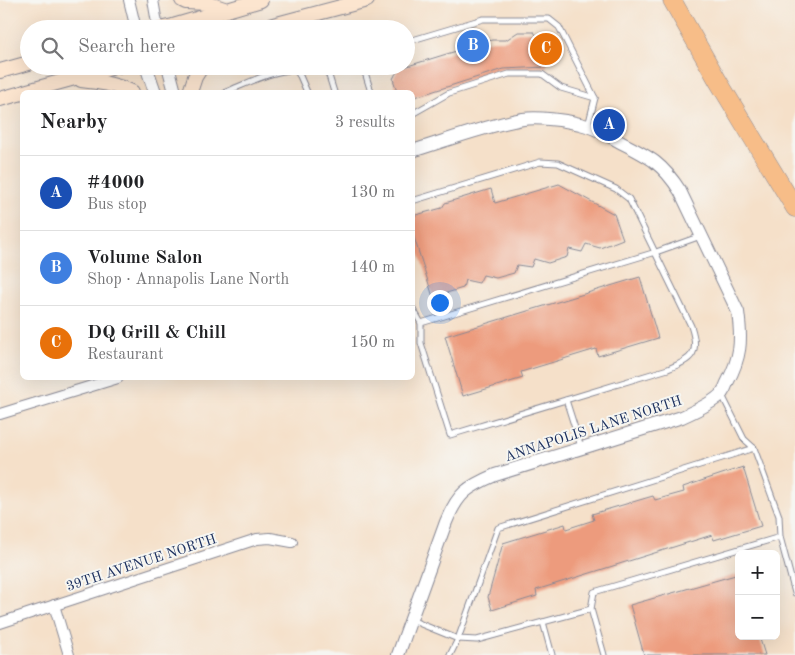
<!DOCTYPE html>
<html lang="en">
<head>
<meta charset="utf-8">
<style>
	:root { --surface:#fff; --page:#f2f2f2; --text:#202124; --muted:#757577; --line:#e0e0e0; --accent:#7c3aed }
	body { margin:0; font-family:"Old Standard TT",serif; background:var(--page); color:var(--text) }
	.controls { position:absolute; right:15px; bottom:15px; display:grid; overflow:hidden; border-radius:8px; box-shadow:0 5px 20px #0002 }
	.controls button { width:45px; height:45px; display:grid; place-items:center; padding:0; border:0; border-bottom:1px solid var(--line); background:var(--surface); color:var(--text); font:25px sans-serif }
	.you { position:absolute; left:439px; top:302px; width:18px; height:18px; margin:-12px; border:4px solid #fff; border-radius:50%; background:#1a73e8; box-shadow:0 0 0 8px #1a73e833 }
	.badge { display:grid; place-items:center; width:32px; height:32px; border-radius:50%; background:var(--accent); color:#fff; font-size:16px; font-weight:700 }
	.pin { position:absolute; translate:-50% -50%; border:2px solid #fff; box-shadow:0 1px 5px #0006 }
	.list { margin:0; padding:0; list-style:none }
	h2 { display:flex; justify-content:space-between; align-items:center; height:65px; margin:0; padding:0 20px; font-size:21px }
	h2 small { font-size:16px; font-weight:400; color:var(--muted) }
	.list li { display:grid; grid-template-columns:32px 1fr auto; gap:15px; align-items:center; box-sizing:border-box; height:75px; padding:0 20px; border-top:1px solid var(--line) }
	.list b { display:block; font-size:19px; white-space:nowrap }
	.list p { margin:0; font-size:16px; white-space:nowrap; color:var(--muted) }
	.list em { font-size:16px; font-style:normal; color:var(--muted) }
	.icon { flex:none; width:28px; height:28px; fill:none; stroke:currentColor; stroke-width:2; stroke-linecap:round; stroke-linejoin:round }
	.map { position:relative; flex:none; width:795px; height:655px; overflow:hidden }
	.search { position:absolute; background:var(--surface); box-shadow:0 5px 20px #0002; left:20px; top:20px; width:395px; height:55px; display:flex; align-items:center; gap:12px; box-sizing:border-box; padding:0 18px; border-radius:28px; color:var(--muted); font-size:19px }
	.panel { position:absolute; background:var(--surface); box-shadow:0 5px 20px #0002; left:20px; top:90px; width:395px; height:290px; border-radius:8px }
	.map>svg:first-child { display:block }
</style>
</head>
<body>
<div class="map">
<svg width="795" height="655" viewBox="0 0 795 655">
	<rect width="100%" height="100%" fill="#f6f6f2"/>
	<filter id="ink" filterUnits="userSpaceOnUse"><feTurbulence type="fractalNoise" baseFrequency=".02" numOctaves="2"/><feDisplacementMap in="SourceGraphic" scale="10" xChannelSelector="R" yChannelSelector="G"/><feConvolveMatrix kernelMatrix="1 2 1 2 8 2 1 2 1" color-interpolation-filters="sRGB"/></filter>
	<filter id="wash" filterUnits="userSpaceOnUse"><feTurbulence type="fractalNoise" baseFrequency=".0096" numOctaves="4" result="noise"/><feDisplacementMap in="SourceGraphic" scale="20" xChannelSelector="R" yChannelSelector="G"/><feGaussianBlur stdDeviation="1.12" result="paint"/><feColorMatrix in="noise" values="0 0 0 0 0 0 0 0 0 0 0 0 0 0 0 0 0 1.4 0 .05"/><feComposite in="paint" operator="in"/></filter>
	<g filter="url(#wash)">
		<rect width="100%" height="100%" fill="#f5e0c9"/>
		<g id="blocks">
			<g fill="#ed9b7d">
				<polygon points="518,32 534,32 546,49 547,67 503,69 412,98 412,92 397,92 393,79 398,69 492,40 506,40"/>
				<polygon points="559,184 614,214 623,239 600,248 586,244 582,252 569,249 567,257 548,263 534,259 531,267 517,265 514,273 496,278 483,275 479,283 465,280 463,288 433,297 412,231 412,216 442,208 445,203 491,189 495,203"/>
				<polygon points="640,277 658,338 598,356 596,349 521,372 523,378 463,396 445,336"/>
				<polygon points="743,467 761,526 714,540 712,535 536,590 537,596 492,610 488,597 503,543 565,524 566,529 594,520 592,514 653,496 655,500 684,492 683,487"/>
				<polygon points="739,574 739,636 759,636 765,655 644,655 630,605"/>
			</g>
		</g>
	</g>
	<g filter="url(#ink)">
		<use href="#blocks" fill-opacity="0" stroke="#888894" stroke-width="1"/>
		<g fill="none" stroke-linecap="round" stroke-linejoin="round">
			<defs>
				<g id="service">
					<polyline points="406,42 483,19 549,19 559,27 595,98 588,126"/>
					<polyline points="326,66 334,92"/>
					<polyline points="363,66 371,92"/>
					<polyline points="296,70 325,66"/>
					<path d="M 226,92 C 246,84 274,69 296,70 L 300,76 L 307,92"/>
					<polyline points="412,114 449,93 509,74 542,74 561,88 595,98"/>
					<path d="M 412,201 L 540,162 L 558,163 L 616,189 L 629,199 L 691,326 C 700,353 693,359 668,369 L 450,435 L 421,343 L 421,323 L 412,307"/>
					<polyline points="421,323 656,252 701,236"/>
					<polyline points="722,395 744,439 754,448"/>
					<polyline points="566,400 581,447"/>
					<polyline points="591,609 604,655"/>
					<polyline points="411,620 458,639 477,640 591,609 594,592 780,537"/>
					<polyline points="543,622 552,655"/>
					<polyline points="450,655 458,639 498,528 754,448 779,516 780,537 795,593"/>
				</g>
				<g id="minor">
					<polyline points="129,0 136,29"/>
					<polyline points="153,0 158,29"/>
					<polyline points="0,414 118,378"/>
					<polyline points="54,605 69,655"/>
					<polyline points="0,623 257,539 270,538 292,542"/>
				</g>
				<g id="tertiary">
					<polyline points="146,66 155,92"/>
					<polyline points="168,66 175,92"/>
					<path d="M 398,655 L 446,522 C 458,493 467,487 495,475 L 682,417 C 693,412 715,402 722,393 C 724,390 726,386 727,383 C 741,357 742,341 738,312 L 680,191 C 663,164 650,157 622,143 C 609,136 595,127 580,124 C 565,120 538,117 523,119 C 487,125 448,140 412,151"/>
				</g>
				<g id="secondary">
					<polyline points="182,0 186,2 206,3 227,10"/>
					<polyline points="159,29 173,26 261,0"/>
					<polyline points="258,29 367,0"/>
					<polyline points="0,71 29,63"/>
					<path d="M 81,80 C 99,82 115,84 132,92"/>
					<polyline points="24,92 118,66"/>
					<polyline points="190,92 195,77 202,66"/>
					<polyline points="0,99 22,93"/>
				</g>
				<polyline id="motorway" points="672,0 718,81 795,208"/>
			</defs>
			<use href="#service" stroke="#888894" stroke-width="7"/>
			<use href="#minor" stroke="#888894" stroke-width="12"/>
			<use href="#tertiary" stroke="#888894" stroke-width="14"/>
			<use href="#secondary" stroke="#888894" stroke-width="16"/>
			<use href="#motorway" stroke="#888894" stroke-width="19"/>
			<use href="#service" stroke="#fff" stroke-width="5"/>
			<use href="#minor" stroke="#fff" stroke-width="10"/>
			<use href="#tertiary" stroke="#fff" stroke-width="12"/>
			<use href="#secondary" stroke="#fce5cf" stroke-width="14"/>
			<use href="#motorway" stroke="#f7bd88" stroke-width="18"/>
		</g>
	</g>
	<g text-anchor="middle" stroke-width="4" stroke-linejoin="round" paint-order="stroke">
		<g font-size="14" fill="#1b2f5e" stroke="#f6f6f2">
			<text transform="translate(593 428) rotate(-18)" y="5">ANNAPOLIS LANE NORTH</text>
			<text transform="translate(141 562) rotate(-18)" y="5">39TH AVENUE NORTH</text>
		</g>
	</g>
</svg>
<div class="controls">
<button>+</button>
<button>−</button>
</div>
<div class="you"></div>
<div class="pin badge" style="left:609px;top:125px;background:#1a4fb4">A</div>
<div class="pin badge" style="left:473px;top:46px;background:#3f7fe0">B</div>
<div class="pin badge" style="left:546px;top:49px;background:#e8710a">C</div>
<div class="search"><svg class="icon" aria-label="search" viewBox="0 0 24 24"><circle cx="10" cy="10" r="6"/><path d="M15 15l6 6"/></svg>Search here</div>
<section class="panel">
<h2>Nearby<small>3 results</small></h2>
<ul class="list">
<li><span class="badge" style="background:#1a4fb4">A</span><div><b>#4000</b><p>Bus stop</p></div><em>130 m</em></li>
<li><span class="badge" style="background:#3f7fe0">B</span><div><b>Volume Salon</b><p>Shop · Annapolis Lane North</p></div><em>140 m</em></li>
<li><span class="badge" style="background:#e8710a">C</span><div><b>DQ Grill &amp; Chill</b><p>Restaurant</p></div><em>150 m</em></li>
</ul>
</section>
</div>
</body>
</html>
